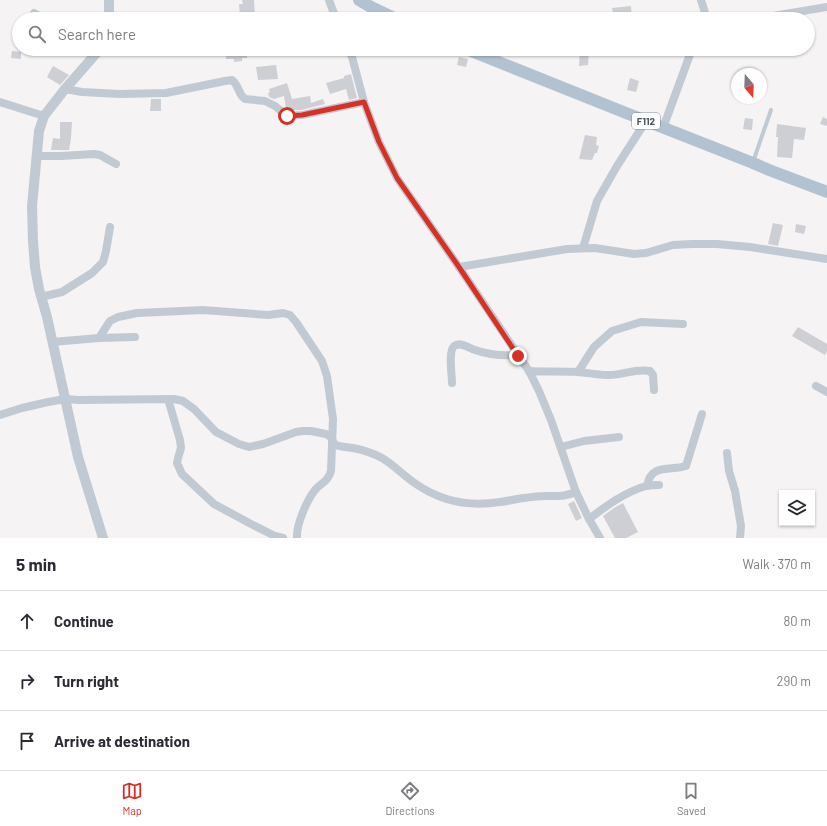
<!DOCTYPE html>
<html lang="en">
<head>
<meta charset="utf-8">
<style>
	:root { --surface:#fff; --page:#f7f7f7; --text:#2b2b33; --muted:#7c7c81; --line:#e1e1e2; --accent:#d93025 }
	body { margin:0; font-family:Barlow,sans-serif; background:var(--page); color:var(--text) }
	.controls { position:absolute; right:12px; bottom:12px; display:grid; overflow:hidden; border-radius:0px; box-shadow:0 1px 3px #0004 }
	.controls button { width:36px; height:36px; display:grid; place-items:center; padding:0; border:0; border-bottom:1px solid var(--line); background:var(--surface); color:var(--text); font:20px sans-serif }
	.compass { position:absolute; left:731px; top:68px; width:36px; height:36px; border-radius:50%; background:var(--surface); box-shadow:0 1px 3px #0004; rotate:161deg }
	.stop { position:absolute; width:12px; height:12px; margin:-9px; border:3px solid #d93025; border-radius:50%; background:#fff }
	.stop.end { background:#d93025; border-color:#fff; box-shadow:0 1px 4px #0008 }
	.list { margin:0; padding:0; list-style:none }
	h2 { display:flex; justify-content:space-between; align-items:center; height:52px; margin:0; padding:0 16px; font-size:17px }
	h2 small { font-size:13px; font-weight:400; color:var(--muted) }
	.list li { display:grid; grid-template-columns:26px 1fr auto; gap:12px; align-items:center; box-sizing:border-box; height:60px; padding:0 16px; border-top:1px solid var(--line) }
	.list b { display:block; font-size:15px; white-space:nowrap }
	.list em { font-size:13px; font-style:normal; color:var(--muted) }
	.icon { flex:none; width:22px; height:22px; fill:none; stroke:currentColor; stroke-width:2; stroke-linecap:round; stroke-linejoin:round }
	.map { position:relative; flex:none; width:827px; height:538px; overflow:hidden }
	.search { position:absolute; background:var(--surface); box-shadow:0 1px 3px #0004; left:12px; right:12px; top:12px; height:44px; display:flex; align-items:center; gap:10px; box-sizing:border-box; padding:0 14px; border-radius:22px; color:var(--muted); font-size:15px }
	.sheet { height:232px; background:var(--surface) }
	nav { display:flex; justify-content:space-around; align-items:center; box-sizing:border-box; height:56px; border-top:1px solid var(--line); background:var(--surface); font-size:11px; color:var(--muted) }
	nav a { display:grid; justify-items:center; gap:2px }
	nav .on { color:var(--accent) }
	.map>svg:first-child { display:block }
</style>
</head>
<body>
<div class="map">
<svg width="827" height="538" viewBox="0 0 827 538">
	<rect width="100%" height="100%" fill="#f5f3f3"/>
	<g fill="#cdcfd5">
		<polygon points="242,0 254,0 255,16 240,16 239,4 243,4"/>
		<polygon points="631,6 632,19 614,19 612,8"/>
		<polygon points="226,49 247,49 247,58 242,58 242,61 234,62 234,59 226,59"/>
		<polygon points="580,49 589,49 588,65 579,66"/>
		<polygon points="12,51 21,52 21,59 11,58"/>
		<polygon points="459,57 468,59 466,67 457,65"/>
		<polygon points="276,65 278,79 258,80 256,67"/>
		<polygon points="53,66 69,75 60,85 47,77"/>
		<polygon points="351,74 357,98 349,100 346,89 330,94 326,83 344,78 344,76"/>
		<polygon points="630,78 639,81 636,92 627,90"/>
		<polygon points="287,83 292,99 310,96 311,103 323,99 325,104 301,110 289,110 286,108 284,96 274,99 269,97 268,93 270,92 269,89"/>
		<polygon points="151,99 161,99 161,111 150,111"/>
		<polygon points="823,117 827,119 827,126 820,124"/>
		<polygon points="745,118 753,119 752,130 743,129"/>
		<polygon points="60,122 72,122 71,138 69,150 51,150 53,138 60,139"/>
		<polygon points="777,124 806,128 804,140 794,139 792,158 777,157 778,137 776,137"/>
		<polygon points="585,135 597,137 596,145 599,146 597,153 595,153 592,160 579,159"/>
		<polygon points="773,223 783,225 778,246 768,244"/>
		<polygon points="796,224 806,226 804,234 795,232"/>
		<polygon points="798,327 827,344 827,351 825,355 792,336"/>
		<polygon points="574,501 582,518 576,521 568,504"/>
		<polygon points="623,503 638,532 626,538 615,538 603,516 614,508"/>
	</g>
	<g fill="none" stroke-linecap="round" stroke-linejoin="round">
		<polyline stroke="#c1cad2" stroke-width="4" points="753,162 771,110"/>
		<g stroke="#c1cad2" stroke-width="8">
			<polyline points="329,0 336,19"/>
			<polyline points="701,0 707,19"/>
			<polyline points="34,13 45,19"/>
			<polyline points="754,19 827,7"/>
			<polyline points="348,49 352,57 364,102 379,142 397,178 459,267 529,371 539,391 551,420 576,492 589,519 600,538"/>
			<path d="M 65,89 L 82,92 L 120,94 L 166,93 L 225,81 L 232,80 C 240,86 237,93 245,99 L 265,101 L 275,106 L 287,116 L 302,115 L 364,102"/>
			<polyline points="0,102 44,116"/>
			<polyline points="663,128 692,49"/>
			<polyline points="36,156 61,156 94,154 100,155 116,164"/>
			<polyline points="583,248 597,201 617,166 646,121"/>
			<polyline points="459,267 567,249 595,248 634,254 646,253 673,245 692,244 717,244 750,247 827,259"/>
			<polyline points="41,297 62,292 92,273 103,262 106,251 110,227"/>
			<path d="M 99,338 L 110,321 L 118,317 L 137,313 L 203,310 L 268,315 L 283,313 L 290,315 L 296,322 L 322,361 L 327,376 L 333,419 L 331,471 C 327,483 322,482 315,490 C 307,500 296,525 297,538"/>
			<polyline points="52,342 99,338 135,337"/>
			<path d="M 529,371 C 545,372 562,371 579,372 C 588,373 598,375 607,375 C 623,376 633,368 650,371 L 653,375 L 654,390"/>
			<polyline points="578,372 594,347 612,331 641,322 683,324"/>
			<path d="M 452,383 C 452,375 448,352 454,346 C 460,341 469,348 475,350 C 489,355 503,356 518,355"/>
			<polyline points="816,386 827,392"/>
			<polyline points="168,399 180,440 181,448 178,458 177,463 182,474 214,504 251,524 275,536 283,538"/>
			<path d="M 0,415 L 22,408 L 48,402 L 65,399 L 79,400 L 174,399 L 183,401 L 194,409 L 216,432 L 239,444 L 249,447 L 263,444 L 296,432 L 303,431 L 311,431 L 326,434 L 331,437 L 335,445 C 341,447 347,447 353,448 C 363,450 373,453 382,458 C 394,465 404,476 416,484 C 442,502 469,507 500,502 C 508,501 516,499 524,498 C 531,497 539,496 546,496 C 557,496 564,497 576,492"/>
			<polyline points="561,447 584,441 619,437"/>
			<polyline points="727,453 729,471 735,491 741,526 740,538"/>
			<path d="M 647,486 C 651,463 670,471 686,466 L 702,414"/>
			<path d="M 589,519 C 606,506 625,492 646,486 C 650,485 655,485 659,485"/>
		</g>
		<g stroke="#c1cad2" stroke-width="10">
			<polyline points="109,0 109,19"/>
			<polyline points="100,49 65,89 44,116 39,131 32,206 33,241 35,267 39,289 47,317 78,457 103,538"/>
		</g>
		<g stroke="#b3c2d1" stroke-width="12">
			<polyline points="359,0 371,7 396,19"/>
			<polyline points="466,49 621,111 753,163 769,170 827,192"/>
		</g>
	</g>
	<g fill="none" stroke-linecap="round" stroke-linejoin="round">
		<polyline stroke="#d93025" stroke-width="5" points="287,116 302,115 364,102 379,142 397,178 459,267 518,356"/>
	</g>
	<g text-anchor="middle" stroke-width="3" stroke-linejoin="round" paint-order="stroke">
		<rect fill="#fff" stroke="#808990" stroke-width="1" x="632" y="113" width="28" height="16" rx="3"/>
		<g font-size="10" font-weight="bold" fill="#4a5661">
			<text x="646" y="125">F112</text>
		</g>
	</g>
</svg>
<div class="controls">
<button><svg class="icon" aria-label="layers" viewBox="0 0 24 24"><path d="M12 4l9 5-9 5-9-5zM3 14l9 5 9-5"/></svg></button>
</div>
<svg class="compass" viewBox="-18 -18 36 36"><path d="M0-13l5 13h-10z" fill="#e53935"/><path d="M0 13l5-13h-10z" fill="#7c7c81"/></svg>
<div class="stop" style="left:287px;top:116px"></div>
<div class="stop end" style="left:518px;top:356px"></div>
<div class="search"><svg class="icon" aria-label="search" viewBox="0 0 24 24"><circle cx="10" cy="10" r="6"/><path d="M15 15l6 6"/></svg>Search here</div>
</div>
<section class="sheet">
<h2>5 min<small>Walk · 370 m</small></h2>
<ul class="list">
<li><svg class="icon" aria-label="ahead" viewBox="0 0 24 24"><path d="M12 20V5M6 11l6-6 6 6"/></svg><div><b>Continue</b></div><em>80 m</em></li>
<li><svg class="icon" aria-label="right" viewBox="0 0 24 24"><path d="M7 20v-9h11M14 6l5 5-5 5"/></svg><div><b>Turn right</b></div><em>290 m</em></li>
<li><svg class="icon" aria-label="arrive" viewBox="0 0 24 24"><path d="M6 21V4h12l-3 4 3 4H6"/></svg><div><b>Arrive at destination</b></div></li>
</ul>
</section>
<nav>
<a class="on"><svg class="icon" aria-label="map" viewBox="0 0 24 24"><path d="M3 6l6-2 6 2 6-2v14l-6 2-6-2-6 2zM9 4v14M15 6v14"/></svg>Map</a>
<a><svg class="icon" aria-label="directions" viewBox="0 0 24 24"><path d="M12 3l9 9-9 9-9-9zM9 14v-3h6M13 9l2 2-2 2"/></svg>Directions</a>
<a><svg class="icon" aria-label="saved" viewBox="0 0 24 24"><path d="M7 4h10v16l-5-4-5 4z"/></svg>Saved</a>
</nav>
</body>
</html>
